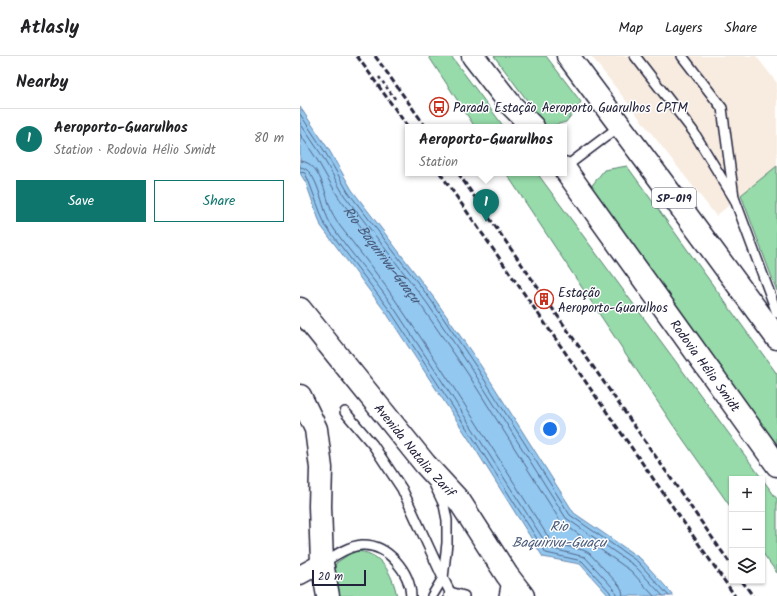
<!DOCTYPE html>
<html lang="en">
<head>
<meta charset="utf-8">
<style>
	:root { --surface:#fff; --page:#f2f2f2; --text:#202124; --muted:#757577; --line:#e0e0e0; --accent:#0f766e }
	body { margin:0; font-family:Kalam,sans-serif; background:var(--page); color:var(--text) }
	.controls { position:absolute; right:12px; bottom:12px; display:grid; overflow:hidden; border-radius:0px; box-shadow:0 1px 3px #0004 }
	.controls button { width:36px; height:36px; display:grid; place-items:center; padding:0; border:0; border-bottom:1px solid var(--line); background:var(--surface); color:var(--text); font:20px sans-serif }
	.scale { position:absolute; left:12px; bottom:10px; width:54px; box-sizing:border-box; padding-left:4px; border:2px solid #22223b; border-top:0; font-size:11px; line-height:14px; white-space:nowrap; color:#22223b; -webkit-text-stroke:3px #fff; paint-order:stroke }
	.you { position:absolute; left:250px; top:373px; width:14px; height:14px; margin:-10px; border:3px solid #fff; border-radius:50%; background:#1a73e8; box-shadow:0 0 0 6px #1a73e833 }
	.badge { display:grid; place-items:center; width:26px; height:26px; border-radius:50%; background:var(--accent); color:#fff; font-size:13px; font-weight:700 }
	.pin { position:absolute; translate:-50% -33px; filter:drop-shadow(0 1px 2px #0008) }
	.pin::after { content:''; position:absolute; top:21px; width:14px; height:12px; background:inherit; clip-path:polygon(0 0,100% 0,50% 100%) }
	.popup { position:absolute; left:105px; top:68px; width:162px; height:52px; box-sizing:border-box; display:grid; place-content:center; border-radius:0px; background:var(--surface); filter:drop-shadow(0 1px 3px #0005); font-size:13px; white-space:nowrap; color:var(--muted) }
	.popup b { font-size:15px; color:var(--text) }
	.popup::after { content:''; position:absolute; left:50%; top:100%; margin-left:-8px; border:8px solid transparent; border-top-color:var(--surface) }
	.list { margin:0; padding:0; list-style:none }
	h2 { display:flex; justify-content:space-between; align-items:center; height:52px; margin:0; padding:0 16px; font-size:17px }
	h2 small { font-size:13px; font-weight:400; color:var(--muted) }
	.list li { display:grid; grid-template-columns:26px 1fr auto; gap:12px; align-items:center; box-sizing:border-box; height:60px; padding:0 16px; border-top:1px solid var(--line) }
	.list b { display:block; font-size:15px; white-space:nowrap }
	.list p { margin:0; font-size:13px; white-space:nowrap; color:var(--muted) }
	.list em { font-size:13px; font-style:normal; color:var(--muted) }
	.actions { display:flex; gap:8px; padding:12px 16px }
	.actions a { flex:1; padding:9px 0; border:1px solid var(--accent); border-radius:0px; text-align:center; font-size:14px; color:var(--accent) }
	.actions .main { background:var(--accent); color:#fff }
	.icon { flex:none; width:22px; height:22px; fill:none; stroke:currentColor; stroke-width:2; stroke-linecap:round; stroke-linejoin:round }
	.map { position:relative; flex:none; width:477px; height:540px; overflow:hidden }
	header { display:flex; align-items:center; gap:24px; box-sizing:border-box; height:56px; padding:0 20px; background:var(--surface); border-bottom:1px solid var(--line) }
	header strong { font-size:19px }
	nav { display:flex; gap:22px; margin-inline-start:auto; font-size:14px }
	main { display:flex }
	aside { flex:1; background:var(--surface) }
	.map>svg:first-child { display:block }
</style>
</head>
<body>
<header>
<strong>Atlasly</strong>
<nav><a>Map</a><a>Layers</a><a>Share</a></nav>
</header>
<main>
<aside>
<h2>Nearby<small></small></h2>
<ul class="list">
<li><span class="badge">1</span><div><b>Aeroporto-Guarulhos</b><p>Station · Rodovia Hélio Smidt</p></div><em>80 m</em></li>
</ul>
<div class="actions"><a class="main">Save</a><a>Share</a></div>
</aside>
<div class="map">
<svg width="477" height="540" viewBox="0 0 477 540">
	<rect width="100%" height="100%" fill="#fff"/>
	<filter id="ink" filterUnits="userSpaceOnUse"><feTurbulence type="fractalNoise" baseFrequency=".025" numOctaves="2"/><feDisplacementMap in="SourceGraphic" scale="8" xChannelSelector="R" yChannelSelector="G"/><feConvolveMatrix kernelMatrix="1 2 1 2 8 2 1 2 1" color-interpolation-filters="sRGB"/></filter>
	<g filter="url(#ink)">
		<polygon fill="#f8ece0" points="291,0 456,0 477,27 477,110 416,160"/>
		<g fill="#96dba9" stroke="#5c7e72">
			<polygon points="130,0 151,0 204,71 175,71 129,1"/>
			<polygon points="194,0 246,0 281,46 266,66 247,71"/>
			<polygon points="327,110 477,318 477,391 290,132 304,114"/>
			<polygon points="477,110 477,235 441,139"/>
			<polygon points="206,117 237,117 477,443 477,517 462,496 462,423 432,423 432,453 373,369"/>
			<path d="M 54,495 C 81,495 92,517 97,540 L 39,540 L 34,516 L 36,507 Z"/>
		</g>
		<polygon fill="#93c8f1" stroke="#6686a8" points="0,51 29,94 52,134 134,242 181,310 274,457 341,503 374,540 309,540 280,508 243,501 174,391 87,258 21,170 6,127 0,117"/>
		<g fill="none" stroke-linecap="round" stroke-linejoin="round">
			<g stroke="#4f6484" stroke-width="1">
				<polyline points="0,58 25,96 48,136 131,244 177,312 270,459 338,506 369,540"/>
				<polyline points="0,67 21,98 44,139 127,247 173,315 266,462 335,510 363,540"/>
				<path id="s1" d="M 0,78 L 16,102 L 39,142 L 122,251 L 168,318 L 261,466 L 331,515 L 354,540"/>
				<path d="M 0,105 C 25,106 25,150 37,166 C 58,194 81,222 100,251 C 153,328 202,408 252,487 L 283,494 L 289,497 L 319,529 L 322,534 L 323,540"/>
				<path d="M 0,111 C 18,112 22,154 30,167 C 50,198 76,224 96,255 C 148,333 198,413 249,492 L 285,501 L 314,533 L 317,540"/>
				<polyline points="0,116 5,117 9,126 25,169 91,256 177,388 246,497 282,505 310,536 311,540"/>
			</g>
			<defs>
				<g id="service">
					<polyline points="335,0 393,75 435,144 477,257"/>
					<polyline points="382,0 422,52 434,141"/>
					<polyline points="264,112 320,70"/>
					<polyline points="45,356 73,389 102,433 143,522 132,540"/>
					<polyline points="135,430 144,449 147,464 147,487 143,522 150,536 149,540"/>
					<path d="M 23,507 C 34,500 48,490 62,489 C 88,488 110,516 111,540"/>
					<polyline points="150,536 164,540"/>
					<polyline points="204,540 207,524"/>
				</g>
				<polyline id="minor" points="0,519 22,507"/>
				<g id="secondary">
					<path id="s2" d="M 0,253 L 125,408 L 160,446 L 207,519 L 223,540"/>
					<polyline points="0,340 16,373 21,412 20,450 22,507 28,540"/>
				</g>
				<g id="primary">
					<polyline points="173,0 211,49 233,71"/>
					<polyline points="268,0 368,134 477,282"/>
					<path id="s3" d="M 264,112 L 477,409"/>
				</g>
			</defs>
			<use href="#service" stroke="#22223b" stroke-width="12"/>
			<use href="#minor" stroke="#22223b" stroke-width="21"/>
			<use href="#secondary" stroke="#22223b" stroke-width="25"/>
			<use href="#primary" stroke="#22223b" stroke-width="25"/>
			<polyline stroke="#22223b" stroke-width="2.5" stroke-dasharray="3 3" stroke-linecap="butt" points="79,21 96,44"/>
			<use href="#service" stroke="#fff" stroke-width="9"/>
			<use href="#minor" stroke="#fff" stroke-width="18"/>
			<use href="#secondary" stroke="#fff" stroke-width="22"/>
			<use href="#primary" stroke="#fff" stroke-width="22"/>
			<g stroke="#22223b" stroke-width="3" stroke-dasharray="6 3" stroke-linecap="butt">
				<polyline points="57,0 108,71"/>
				<polyline points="75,0 126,71"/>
				<polyline points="140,117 435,540"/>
				<polyline points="158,117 432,510"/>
				<polyline points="442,525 453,540"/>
			</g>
		</g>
	</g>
	<defs>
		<symbol id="bus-ring" viewBox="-11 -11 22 22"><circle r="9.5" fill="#fff" stroke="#c8321e" stroke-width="1.5"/><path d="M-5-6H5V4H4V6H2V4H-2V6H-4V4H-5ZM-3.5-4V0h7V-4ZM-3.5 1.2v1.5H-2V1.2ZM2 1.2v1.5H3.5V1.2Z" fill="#c8321e"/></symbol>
		<symbol id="building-ring" viewBox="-11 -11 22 22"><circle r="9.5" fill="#fff" stroke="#c8321e" stroke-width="1.5"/><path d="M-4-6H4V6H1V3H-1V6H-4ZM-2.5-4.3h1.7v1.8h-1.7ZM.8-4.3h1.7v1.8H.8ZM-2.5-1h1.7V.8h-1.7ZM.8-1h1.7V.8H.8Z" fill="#c8321e"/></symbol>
	</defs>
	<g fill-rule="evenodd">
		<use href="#bus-ring" x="128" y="40" width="22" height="22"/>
		<use href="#building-ring" x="233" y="232" width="22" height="22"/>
	</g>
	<g text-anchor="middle" stroke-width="3" stroke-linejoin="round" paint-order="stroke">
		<rect fill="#fff" stroke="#646476" stroke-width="1" x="352" y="132" width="44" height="20" rx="3"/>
		<g font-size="12" font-weight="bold" fill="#22223b">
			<text x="374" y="146">SP-019</text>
		</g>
		<g font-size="13" fill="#22223b" stroke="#fff" text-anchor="start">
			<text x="153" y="56">Parada Estação Aeroporto Guarulhos CPTM</text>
			<text x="258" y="241">Estação<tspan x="258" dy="15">Aeroporto-Guarulhos</tspan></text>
		</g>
		<g font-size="13" fill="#22223b" stroke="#fff">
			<text dy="5" stroke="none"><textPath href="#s3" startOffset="243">Rodovia Hélio Smidt</textPath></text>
			<text dy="5" stroke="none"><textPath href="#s2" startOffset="182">Avenida Natalia Zarif</textPath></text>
		</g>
		<g font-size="14" font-style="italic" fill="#4a5c7b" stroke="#fff">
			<text dy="5" stroke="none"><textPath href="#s1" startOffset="146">Rio Baquirivu-Guaçu</textPath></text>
			<text x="259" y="475">Rio<tspan x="259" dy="16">Baquirivu-Guaçu</tspan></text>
		</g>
	</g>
</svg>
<div class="controls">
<button>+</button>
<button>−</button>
<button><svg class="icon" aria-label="layers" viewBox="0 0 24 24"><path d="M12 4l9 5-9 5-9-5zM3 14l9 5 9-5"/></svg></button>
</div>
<div class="scale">20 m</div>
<div class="you"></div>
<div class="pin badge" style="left:186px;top:166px">1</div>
<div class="popup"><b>Aeroporto-Guarulhos</b>Station</div>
</div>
</main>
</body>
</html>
